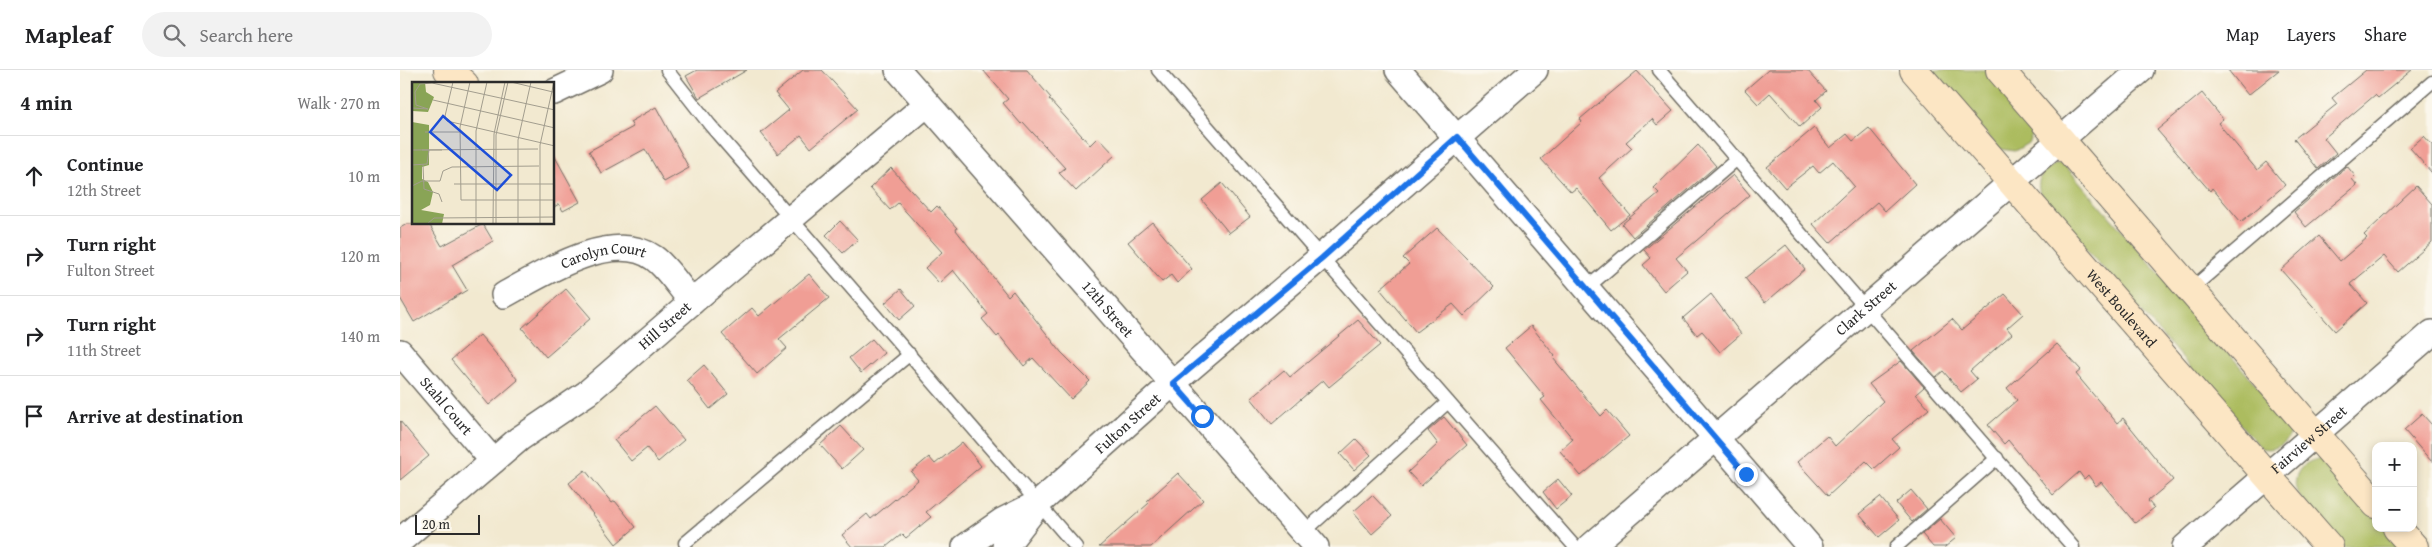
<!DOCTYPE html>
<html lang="en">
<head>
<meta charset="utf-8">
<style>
	:root { --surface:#fff; --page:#f2f2f2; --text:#202124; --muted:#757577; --line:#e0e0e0 }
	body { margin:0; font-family:"Gentium Book Plus",serif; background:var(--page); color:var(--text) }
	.controls { position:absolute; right:15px; bottom:15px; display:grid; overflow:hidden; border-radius:10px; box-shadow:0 2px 8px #0003 }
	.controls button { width:45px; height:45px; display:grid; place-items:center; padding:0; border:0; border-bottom:1px solid var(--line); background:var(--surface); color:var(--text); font:25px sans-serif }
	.scale { position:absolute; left:15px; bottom:12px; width:65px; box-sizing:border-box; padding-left:5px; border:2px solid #2b2b2b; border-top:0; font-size:14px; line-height:18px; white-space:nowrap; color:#2b2b2b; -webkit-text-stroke:4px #fbf7ec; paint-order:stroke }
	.stop { position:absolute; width:15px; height:15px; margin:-11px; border:4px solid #1a73e8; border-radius:50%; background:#fff }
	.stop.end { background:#1a73e8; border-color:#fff; box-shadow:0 1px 5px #0008 }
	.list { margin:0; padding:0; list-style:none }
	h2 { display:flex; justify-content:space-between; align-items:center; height:65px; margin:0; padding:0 20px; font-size:21px }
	h2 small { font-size:16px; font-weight:400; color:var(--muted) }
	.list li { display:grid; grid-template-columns:32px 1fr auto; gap:15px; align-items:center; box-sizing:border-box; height:80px; padding:0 20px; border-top:1px solid var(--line) }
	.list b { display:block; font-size:19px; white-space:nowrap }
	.list p { margin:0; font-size:16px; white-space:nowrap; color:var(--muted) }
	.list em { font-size:16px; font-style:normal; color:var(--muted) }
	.icon { flex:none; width:28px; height:28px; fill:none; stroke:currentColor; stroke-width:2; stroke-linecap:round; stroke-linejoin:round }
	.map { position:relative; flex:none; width:2032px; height:477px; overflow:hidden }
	header { display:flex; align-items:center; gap:30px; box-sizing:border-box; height:70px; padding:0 25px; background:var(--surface); border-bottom:1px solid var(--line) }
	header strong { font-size:24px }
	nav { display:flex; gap:28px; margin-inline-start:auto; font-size:18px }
	.search { width:350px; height:45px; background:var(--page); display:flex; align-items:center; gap:12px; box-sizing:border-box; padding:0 18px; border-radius:28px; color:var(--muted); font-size:19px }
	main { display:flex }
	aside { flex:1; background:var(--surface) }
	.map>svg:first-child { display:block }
</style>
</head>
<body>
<header>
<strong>Mapleaf</strong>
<div class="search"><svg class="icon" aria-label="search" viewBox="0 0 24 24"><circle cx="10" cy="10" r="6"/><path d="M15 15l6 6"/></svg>Search here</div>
<nav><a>Map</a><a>Layers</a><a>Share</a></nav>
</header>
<main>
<aside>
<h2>4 min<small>Walk · 270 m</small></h2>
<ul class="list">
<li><svg class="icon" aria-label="ahead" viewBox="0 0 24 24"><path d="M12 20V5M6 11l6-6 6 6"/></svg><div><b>Continue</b><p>12th Street</p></div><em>10 m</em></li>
<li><svg class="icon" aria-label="right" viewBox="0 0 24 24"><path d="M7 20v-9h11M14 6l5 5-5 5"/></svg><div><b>Turn right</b><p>Fulton Street</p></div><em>120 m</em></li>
<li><svg class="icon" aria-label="right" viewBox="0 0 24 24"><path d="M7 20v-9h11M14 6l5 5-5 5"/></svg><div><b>Turn right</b><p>11th Street</p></div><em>140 m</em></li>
<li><svg class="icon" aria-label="arrive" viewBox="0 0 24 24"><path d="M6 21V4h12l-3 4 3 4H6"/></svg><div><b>Arrive at destination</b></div></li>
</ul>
</aside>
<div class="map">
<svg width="2032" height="477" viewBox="0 0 2032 477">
	<rect width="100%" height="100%" fill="#fbf7ec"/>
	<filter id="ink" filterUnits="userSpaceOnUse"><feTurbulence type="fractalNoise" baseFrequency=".02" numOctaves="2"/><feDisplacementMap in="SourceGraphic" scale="10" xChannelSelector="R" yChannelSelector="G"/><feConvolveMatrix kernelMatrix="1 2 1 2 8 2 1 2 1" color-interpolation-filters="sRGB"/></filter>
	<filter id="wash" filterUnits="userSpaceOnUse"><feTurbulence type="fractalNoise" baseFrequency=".0096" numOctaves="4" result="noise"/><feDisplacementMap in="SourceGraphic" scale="20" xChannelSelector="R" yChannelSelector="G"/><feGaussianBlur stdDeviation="1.12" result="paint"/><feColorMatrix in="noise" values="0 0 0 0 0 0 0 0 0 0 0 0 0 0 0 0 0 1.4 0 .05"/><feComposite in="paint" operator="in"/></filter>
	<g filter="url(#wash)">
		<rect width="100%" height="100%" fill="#f2e9d0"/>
		<g fill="#acbc5f" stroke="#6c7445">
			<polygon points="1529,0 1590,0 1635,59 1628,73 1615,81 1600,79"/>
			<path d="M 1663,93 L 1893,357 C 1889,372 1877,382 1861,378 L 1642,129 C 1633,110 1643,95 1663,93 Z"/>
			<path d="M 1923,389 L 1976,445 L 1976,458 L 1988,458 L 2004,477 L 1944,477 L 1899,426 C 1888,408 1903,388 1923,389 Z"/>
		</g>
		<g id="blocks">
			<g fill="#f09e95">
				<polygon points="297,0 347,0 299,28 286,6"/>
				<polygon points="403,0 422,0 458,39 411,78 401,65 378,84 361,63 389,40 375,23"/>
				<polygon points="583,0 627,0 651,28 649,29 690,75 698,67 715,85 676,121 659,103 665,98 623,52 621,54 603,33 608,29"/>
				<polygon points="1368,0 1407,0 1426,21 1416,30 1422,37 1400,57 1370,23 1358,34 1345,20"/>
				<polygon points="1828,0 1879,0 1848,25"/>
				<polygon points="1966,0 2012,0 1978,28 1975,25 1924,68 1936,83 1918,99 1894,69 1937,34 1932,28"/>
				<polygon points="1237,1 1273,41 1257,55 1252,49 1226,72 1232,78 1199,108 1230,145 1211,160 1176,118 1171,122 1141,89 1182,52 1180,49"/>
				<polygon points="1802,23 1823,49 1818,53 1857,100 1866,92 1885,115 1841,152 1812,118 1810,121 1757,60"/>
				<polygon points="256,37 289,98 264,112 245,79 201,103 189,81 233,57 230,52"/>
				<polygon points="1414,58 1430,78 1447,64 1453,71 1469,58 1515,114 1485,141 1477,132 1430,173 1413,154 1454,116 1433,91 1419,103 1413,96 1385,118 1367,97"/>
				<polygon points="2024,66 2032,75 2032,103 2010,78"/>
				<polygon points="1298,75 1316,96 1233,167 1222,154 1259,123 1254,118"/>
				<polygon points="154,85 180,132 163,141 159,134 154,137"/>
				<polygon points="1947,96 1955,106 1952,109 1957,115 1906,157 1894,142"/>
				<polygon points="491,98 531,142 537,136 557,158 556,160 608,226 613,221 661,282 690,311 671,329 633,288 624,296 599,265 597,267 582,249 588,244 553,200 539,213 525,198 542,182 498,133 490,140 470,118"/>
				<polygon points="1333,105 1350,125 1276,188 1287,201 1264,221 1243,195 1251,188 1244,180"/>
				<polygon points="822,113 850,147 829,163 802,130"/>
				<polygon points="2016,116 2032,134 2032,172 1998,202 1984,186 1950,214 1967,233 1935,261 1881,200 1919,166 1940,191 1967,168 1964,165"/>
				<polygon points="440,151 458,170 443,183 426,165"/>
				<polygon points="752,152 792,199 777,213 771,205 762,212 728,172"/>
				<polygon points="7,154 29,154 42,176 83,154 93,171 52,195 67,220 14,252 0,228 0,158"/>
				<polygon points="1037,158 1094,217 1064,246 1053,234 1016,262 980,219 1009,194 1003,188"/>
				<polygon points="1386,175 1405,199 1365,233 1345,208"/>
				<polygon points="409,204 429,228 379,269 387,278 357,304 322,264 352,238 359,246"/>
				<polygon points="166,219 191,248 146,287 122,258"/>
				<polygon points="501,219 515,236 499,250 485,233"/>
				<polygon points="1311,224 1341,264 1320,282 1302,261 1297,265 1283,248"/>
				<polygon points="1605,224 1623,244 1607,258 1612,264 1570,301 1577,309 1561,322 1543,301 1536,307 1513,281 1552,249 1562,260"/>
				<polygon points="958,250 980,275 929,317 923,310 872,354 851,328 884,300 890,307"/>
				<polygon points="1131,256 1155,286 1153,288 1201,346 1207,340 1229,366 1181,406 1160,381 1173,369 1141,330 1145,327 1105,278"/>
				<polygon points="80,265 118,310 89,335 51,290"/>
				<polygon points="472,269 484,283 461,303 449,288"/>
				<polygon points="1657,274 1681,300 1676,304 1717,353 1723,348 1773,410 1748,431 1754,438 1735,453 1701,412 1696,416 1688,405 1684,409 1679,402 1653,425 1608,370 1604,374 1588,355 1617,330 1607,318"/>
				<polygon points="1501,291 1524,317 1516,324 1529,339 1492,369 1499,377 1474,399 1466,391 1428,426 1397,392 1427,366 1435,376 1483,331 1469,314"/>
				<polygon points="304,295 328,324 310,339 287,310"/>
				<polygon points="255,336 284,370 258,392 247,378 231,391 214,370"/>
				<polygon points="2022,344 2032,355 2032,392 2004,360"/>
				<polygon points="1044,347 1067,375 1021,416 1008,402 1038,374 1028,361"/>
				<polygon points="0,351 29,386 0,410"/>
				<polygon points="441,356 463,380 442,399 420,375"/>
				<polygon points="956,369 971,385 954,400 940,384"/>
				<polygon points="562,372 581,396 526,442 531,447 506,468 502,464 486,477 452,477 442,465 467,444 471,449 518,410 511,402 529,387 535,394"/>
				<polygon points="185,400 212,433 215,431 236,457 216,474 169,413"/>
				<polygon points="778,403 803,430 751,477 699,477 749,433 747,431"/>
				<polygon points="1158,409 1172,426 1156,439 1143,422"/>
				<polygon points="1511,420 1527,439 1512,452 1496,433"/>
				<polygon points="972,425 992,446 972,464 953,442"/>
				<polygon points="1480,427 1499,450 1479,467 1459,444"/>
				<polygon points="1540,449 1556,468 1545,477 1533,477 1522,464"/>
			</g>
		</g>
	</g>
	<g filter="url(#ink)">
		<use href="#blocks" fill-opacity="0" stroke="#716e65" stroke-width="1"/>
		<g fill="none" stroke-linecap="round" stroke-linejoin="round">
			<defs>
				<g id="lane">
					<polyline points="267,0 310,55 676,477"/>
					<polyline points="758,0 1175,477"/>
					<polyline points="1259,0 1673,477"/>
					<polyline points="1188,217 1337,89"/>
					<polyline points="1790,220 2032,12"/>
					<polyline points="903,463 1048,332"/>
					<polyline points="285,473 510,284"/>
					<polyline points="1496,477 1597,388"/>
				</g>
				<g id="street">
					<path id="s1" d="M 498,0 L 916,477"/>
					<polyline points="998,0 1410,477"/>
					<polyline points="154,22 200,0"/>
					<path id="s2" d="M 104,225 C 141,205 212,158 254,188 C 268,198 280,218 292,232"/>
					<path id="s3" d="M 0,282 L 93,391"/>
					<path id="s4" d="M 0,471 L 119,369 L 187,323 L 292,232 L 527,34"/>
					<polyline points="565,477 602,451 634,435"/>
					<path id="s5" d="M 605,477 L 639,433 L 773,313 L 921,187 L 1135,0"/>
					<path id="s6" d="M 1190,477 L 1741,0"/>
					<path id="s7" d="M 1785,477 L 2032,263"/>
				</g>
				<g id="secondary">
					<polyline points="48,0 64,14"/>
					<path id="s8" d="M 1514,0 L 1929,477"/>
					<polyline points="1600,0 1976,434"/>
					<polyline points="1997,458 2014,477"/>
				</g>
			</defs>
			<use href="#lane" stroke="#716e65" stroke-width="15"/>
			<use href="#street" stroke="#716e65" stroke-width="28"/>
			<use href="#secondary" stroke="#716e65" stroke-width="30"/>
			<use href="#lane" stroke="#fff" stroke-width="12"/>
			<use href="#street" stroke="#fff" stroke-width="25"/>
			<use href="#secondary" stroke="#fce6c4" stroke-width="28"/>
		</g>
	</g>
	<g fill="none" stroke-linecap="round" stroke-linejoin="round" filter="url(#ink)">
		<polyline stroke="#1a73e8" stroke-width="6" points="802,346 773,313 922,188 1057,67 1346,404"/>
	</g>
	<g text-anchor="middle" stroke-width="4" stroke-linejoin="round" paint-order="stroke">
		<g font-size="15" fill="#2b2b2b" stroke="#fbf7ec">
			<text dy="5" stroke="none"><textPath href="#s2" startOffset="109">Carolyn Court</textPath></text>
			<text dy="5" stroke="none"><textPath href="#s1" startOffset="318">12th Street</textPath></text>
			<text dy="5" stroke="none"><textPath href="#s6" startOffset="365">Clark Street</textPath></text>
			<text dy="5" stroke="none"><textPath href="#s8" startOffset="316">West Boulevard</textPath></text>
			<text dy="5" stroke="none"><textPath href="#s4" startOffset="342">Hill Street</textPath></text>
			<text dy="5" stroke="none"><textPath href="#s3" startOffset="71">Stahl Court</textPath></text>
			<text dy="5" stroke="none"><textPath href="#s5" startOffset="175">Fulton Street</textPath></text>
			<text dy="5" stroke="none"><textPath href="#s7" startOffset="164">Fairview Street</textPath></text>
		</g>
	</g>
	<g transform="translate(12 12)">
		<rect width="142" height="142" fill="#f2e9d0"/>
		<path d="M 0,0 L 13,0 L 14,10 L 22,15 L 16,30 L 0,29 ZM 0,40 L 17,43 L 17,83 L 10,85 L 10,97 L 16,100 L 21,110 L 18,123 L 9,128 L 32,132 L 30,142 L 0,142 Z" fill="#89a456"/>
		<path fill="none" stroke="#a29d8e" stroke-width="1" d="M 41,0 L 33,34 L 35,39 L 143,64M 58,0 L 48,45 L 49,118 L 143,118M 99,0 L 141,10M 3,10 L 8,2 L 20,1 L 143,28M 21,18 L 143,46M 0,26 L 16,27 L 4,23 L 3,10M 13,50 L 48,50M 0,68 L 126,67M 10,68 L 30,68M 0,83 L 15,82 L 17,68M 11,83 L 12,107 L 27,112 L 30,120M 42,102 L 143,102M 0,104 L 10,99 L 28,99 L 31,89 L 40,85 L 127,84M 15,142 L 22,136 L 143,135M 64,142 L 64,49 L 75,0M 81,142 L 82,52 L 93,0M 84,142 L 84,53 L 96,0M 106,142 L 106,58 L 119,0M 128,142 L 128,63 L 142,0"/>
		<path fill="#1d4ed8" fill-opacity="0.15" stroke="#1d4ed8" stroke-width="2.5" d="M 31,34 L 99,93 L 85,108 L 18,50 Z"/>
		<rect width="142" height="142" fill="none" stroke="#2b2b2b" stroke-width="2.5"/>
	</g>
</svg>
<div class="controls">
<button>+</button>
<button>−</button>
</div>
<div class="scale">20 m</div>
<div class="stop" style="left:802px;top:346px"></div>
<div class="stop end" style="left:1346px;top:404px"></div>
</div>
</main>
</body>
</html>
